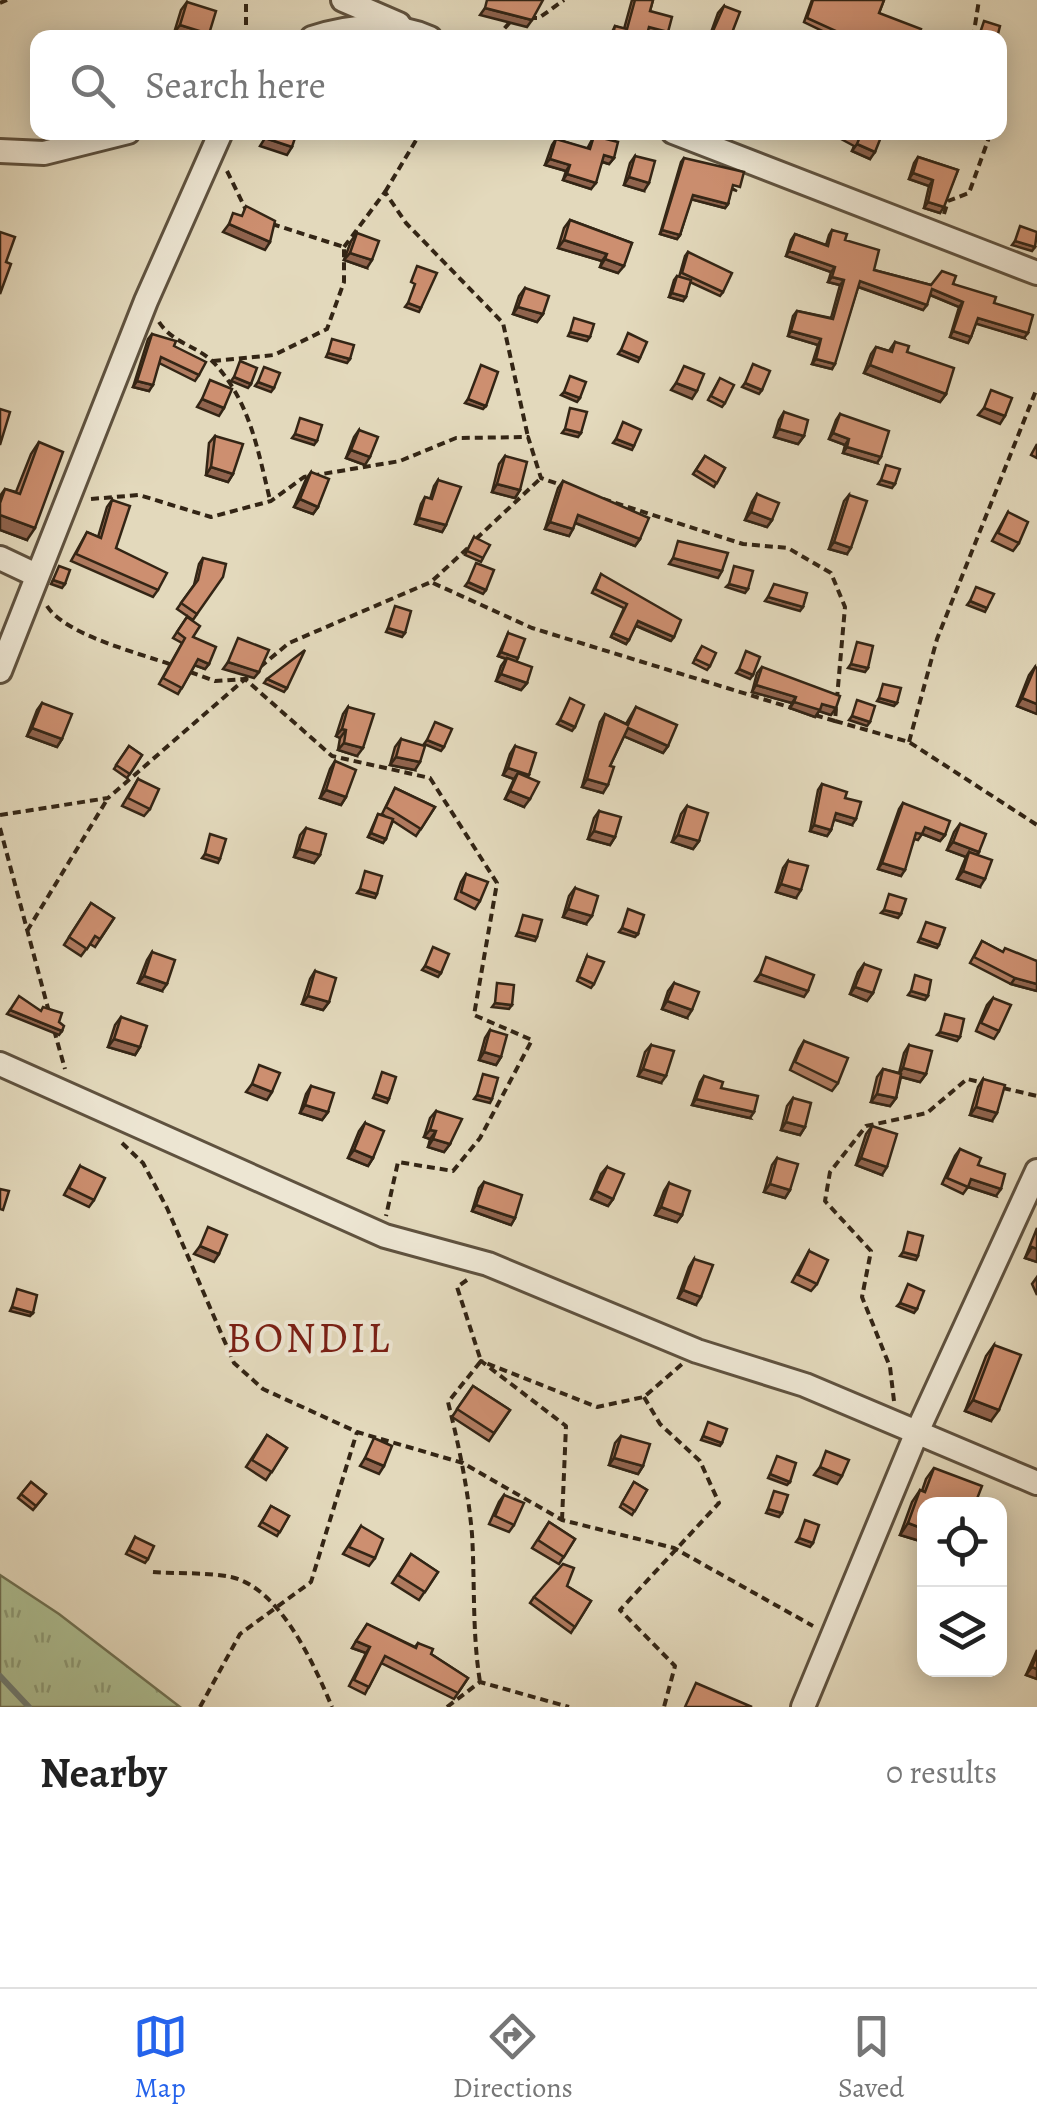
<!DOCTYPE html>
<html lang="en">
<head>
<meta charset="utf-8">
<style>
	:root { --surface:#fff; --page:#f2f2f2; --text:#222; --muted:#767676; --line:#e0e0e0; --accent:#2563eb }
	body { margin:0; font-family:Alegreya,serif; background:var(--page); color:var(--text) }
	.controls { position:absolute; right:30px; bottom:30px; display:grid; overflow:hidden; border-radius:20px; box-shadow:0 5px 25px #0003 }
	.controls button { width:90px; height:90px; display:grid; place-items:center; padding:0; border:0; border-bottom:2px solid var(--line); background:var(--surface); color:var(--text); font:50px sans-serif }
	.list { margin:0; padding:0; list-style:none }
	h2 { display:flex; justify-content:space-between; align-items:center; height:130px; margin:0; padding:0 40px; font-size:42px }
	h2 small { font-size:32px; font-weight:400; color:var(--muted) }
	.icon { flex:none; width:55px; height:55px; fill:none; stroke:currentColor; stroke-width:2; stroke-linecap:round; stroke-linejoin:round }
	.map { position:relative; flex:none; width:1037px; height:1707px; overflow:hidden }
	.search { position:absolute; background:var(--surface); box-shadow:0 5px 25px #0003; left:30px; right:30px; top:30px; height:110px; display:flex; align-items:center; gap:25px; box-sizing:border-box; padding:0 35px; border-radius:20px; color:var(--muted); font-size:38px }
	.sheet { height:280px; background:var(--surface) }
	nav { display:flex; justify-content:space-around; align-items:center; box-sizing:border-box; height:140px; border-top:2px solid var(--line); background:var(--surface); font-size:28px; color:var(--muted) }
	nav a { display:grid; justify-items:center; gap:5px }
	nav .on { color:var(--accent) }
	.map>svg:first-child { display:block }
</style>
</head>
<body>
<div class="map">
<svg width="1037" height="1707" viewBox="0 0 1037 1707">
	<defs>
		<pattern id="grass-tufts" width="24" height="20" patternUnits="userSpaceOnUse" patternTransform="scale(2.5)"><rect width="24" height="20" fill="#aec094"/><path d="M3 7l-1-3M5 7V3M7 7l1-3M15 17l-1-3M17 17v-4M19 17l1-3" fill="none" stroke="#8e9c78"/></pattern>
	</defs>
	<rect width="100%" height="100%" fill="#e3d9bc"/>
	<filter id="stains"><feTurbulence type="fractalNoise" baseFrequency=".002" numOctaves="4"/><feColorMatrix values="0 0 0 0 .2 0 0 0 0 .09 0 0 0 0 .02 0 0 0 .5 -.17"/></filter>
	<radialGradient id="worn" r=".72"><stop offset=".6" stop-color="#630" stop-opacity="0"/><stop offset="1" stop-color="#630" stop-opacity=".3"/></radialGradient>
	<polygon fill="url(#grass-tufts)" stroke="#707254" stroke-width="2.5" points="0,1575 59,1614 180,1707 0,1707"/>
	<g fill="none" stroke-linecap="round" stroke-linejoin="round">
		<polyline stroke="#6f7e77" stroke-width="6" points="0,1676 29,1707"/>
		<defs>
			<g id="street">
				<polyline points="343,0 399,24"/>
				<path d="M 312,38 C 349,25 393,22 430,38"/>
				<polyline points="673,132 1037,273"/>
				<polyline points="0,151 44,153 128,132"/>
				<polyline points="0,558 36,575"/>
				<polyline points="0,671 146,301 221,132"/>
				<polyline points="0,1064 385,1236 488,1264 697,1351 805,1385 1037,1483"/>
				<polyline points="803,1707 917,1432 1037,1171"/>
			</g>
		</defs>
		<use href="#street" stroke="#5f523f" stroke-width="28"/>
		<g stroke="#332515" stroke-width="4" stroke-dasharray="8 5" stroke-linecap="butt">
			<polyline points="0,3 7,0"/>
			<polyline points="529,18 539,18 564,0"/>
			<polyline points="246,38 246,0"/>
			<polyline points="496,38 511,21"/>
			<polyline points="973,38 979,0"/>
			<polyline points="1000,97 1003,99 1000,110"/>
			<polyline points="227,171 247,212"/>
			<polyline points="385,192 421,132"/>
			<polyline points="944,214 948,201 969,193 991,132"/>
			<polyline points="344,247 385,192 406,223 503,323 528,437"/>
			<path d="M 159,322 C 173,344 199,346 215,364 C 250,402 258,451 270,500"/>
			<polyline points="213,361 274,355 327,329 344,282 344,247 272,224"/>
			<polyline points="91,499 139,495 211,517 271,501 304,477 400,461 456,438 528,437 541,478 561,485"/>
			<polyline points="603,499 743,544 788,548 831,573 845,607 837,698"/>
			<polyline points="476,539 541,478"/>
			<polyline points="433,583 532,628 792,708"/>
			<path d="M 47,606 C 65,635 139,653 172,665"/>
			<polyline points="260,667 289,643 431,582 470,546"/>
			<polyline points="190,672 215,681 245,679 332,756 430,778 497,883 474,1015 532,1040 480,1138 453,1171 398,1162 386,1216"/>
			<polyline points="836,708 835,721 909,742 1037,825"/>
			<polyline points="815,715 835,721"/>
			<polyline points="909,742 937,639 1037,388"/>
			<polyline points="0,815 108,798 252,673"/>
			<polyline points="0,828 49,1012"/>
			<polyline points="27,931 108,798"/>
			<polyline points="54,1030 65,1069"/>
			<polyline points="1003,1088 1037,1096"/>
			<polyline points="122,1143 143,1163 167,1208 234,1363 263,1389 357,1432 463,1463 562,1520 674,1548 813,1626"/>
			<path d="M 467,1280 L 457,1287 L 481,1361 L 448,1402 C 459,1446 468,1489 472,1534 C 475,1584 472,1632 480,1682"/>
			<polyline points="644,1397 660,1424 700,1461 719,1503 620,1610 675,1666 664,1707"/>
			<polyline points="894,1401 890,1367 862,1297 871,1251 825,1201 830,1172 866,1126 927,1113 967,1079 984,1083"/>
			<polyline points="562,1520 566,1426 481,1361 597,1407 644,1397 682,1364"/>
			<path d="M 153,1572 C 178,1574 207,1572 231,1577 C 280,1588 314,1664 332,1707"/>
			<polyline points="200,1707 240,1634 311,1582 357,1432"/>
			<polyline points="447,1707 480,1682 569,1707"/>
		</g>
		<use href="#street" stroke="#ede6d3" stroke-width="22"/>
	</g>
	<g fill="#b07b60" stroke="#332515" stroke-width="2.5">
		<polygon points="632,0 653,0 650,11 668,32 665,38 647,35 646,38 609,38 615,26 624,29"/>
		<polygon points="812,0 884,0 879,13 918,38 837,38 804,22"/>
		<polygon points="187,2 207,38 188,38 174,33 181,10"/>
		<polygon points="724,6 730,38 709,38 718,13"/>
		<polygon points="828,132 883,132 870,159 852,151 854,146"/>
		<polygon points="594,136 614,158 609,164 602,162 591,189 563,180 566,171 545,165 552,145 556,139 587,149"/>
		<polygon points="635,156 644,191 624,185 630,163"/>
		<polygon points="918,157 958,170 940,213 924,208 929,186 909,179 914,163"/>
		<polygon points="684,158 737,191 731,189 728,204 725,208 691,199 680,235 677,239 660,234 681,162"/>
		<polygon points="570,220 632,243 618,273 600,267 602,261 558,248 564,228"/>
		<polygon points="832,230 845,240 874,270 931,285 953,284 994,303 1024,338 976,323 971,337 968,343 950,337 959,307 930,295 923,310 858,287 832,369 812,364 818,345 788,336 793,316 797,311 831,318 840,285 828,282 831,272 786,256 791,240 795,234 826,245 829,235"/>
		<polygon points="357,233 367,268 344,260 351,241"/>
		<polygon points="688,252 723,292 720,296 690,282 683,301 669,297 674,280 677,276 679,277 685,256"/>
		<polygon points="525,288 543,314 537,322 513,314 519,296"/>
		<polygon points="152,334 199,375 195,381 159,363 149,391 133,387 148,339"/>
		<polygon points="895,342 946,394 940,402 864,373 871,354 876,347 889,351"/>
		<polygon points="718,382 725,403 722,407 708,400"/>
		<polygon points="784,412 804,436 798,444 774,437 779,420"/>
		<polygon points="840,414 877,463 843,453 845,445 829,439 836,420"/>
		<polygon points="359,430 365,465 346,458 354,437"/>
		<polygon points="215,436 233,474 228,482 206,475 209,443"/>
		<polygon points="39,442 27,540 0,530 0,496 5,489 16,492 31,454"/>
		<polygon points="1037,444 1037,458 1031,455"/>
		<polygon points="505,456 520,490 515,498 492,492 499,464"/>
		<polygon points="705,456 725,468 714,487 693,474"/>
		<polygon points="311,472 318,507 313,514 294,507 306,479"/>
		<polygon points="438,480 446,525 442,532 415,524 421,504 425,497 430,499 434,486"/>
		<polygon points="563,481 640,539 635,546 575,523 569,536 545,529 558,488"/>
		<polygon points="757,494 772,520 767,527 745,520 752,502"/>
		<polygon points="849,495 847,554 829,549 844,501"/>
		<polygon points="112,500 116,548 158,590 153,597 71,561 87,532 98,537 107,507"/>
		<polygon points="1008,512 1019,543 1013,551 992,541"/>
		<polygon points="474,537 483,558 481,562 465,555"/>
		<polygon points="203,558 197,614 193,620 177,609 194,585 199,564"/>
		<polygon points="601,574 671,641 636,626 626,644 611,637 624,608 592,593"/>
		<polygon points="187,617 193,637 209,664 205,669 195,665 178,694 159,684 182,643 173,638"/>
		<polygon points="508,633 516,661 527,683 521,690 496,681 501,666 506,659 498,656"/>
		<polygon points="700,650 710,666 707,670 693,663"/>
		<polygon points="762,667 831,715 819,711 815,717 790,708 792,703 752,692 757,673"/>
		<polygon points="1035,667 1037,714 1017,706 1029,675"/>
		<polygon points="267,679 287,688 284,692 264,683"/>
		<polygon points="42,703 62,739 57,747 27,736 37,710"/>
		<polygon points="348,707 357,756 338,750 340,738 336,736 343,714"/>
		<polygon points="636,707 668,746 663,753 624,736 610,766 603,793 582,787 600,722 605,714 626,724"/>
		<polygon points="401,739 415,770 390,765 395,747"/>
		<polygon points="129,746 142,755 127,778 114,769"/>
		<polygon points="515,746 527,777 524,807 505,799 514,779 503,775 510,754"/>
		<polygon points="335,761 346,797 341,805 320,798 330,769"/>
		<polygon points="138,779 150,809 144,816 122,806"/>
		<polygon points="822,784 845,798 852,825 834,819 831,830 827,836 810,831 818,790"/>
		<polygon points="395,788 435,807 416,836 393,821 383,843 368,837 378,814 385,816 382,814"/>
		<polygon points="903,803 945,835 940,841 922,834 918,840 914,839 901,876 878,869 899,809"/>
		<polygon points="687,806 699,841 693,849 672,842 681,814"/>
		<polygon points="599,811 615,837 610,845 588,839 594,818"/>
		<polygon points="960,824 979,852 977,855 980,887 957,879 966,857 947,850 954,832"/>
		<polygon points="306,828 320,855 314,863 294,857 300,835"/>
		<polygon points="788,861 796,898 776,892 783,868"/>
		<polygon points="466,874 480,901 475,909 455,899 461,882"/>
		<polygon points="575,888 586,924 563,917 569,896"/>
		<polygon points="91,903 114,918 95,947 90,944 81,956 64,945"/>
		<polygon points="982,941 1003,952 1037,961 1037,991 1011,984 970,963"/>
		<polygon points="152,952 162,991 138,983 147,960"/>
		<polygon points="587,956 594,984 591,988 577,981"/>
		<polygon points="864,964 873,993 867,1001 850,994 858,972"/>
		<polygon points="315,971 329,1002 323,1010 302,1004 310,979"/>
		<polygon points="674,983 687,1018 662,1009 668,991"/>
		<polygon points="993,998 999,1031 994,1039 976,1031 987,1005"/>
		<polygon points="121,1017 140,1047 135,1055 108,1047 115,1025"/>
		<polygon points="490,1030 501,1057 496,1065 479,1060 485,1038"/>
		<polygon points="804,1041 838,1083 832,1091 790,1070 799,1049"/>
		<polygon points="651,1045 661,1083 638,1076 645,1052"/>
		<polygon points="909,1045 926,1074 920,1082 901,1077 896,1098 890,1106 871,1102 877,1077 883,1069 899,1073 904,1053"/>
		<polygon points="704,1076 721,1088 750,1118 692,1105 700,1082"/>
		<polygon points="983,1079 992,1121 970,1115 978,1087"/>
		<polygon points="311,1086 328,1112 322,1120 300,1113 306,1094"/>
		<polygon points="793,1098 805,1127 800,1135 781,1130 787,1106"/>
		<polygon points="436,1111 450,1144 444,1152 428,1147 430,1139 424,1137 430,1118"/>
		<polygon points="365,1123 373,1158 368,1166 348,1158 359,1131"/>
		<polygon points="872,1126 882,1175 856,1165 866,1134"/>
		<polygon points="960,1149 978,1165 996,1196 968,1187 963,1194 942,1184 955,1156"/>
		<polygon points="777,1158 790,1190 785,1198 764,1192 772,1165"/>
		<polygon points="80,1166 94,1200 89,1207 64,1195"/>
		<polygon points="607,1167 613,1199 608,1206 591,1199 601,1174"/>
		<polygon points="484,1182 515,1218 511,1225 472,1211 479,1188"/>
		<polygon points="669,1183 682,1215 677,1222 655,1215 664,1191"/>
		<polygon points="1037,1228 1037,1262 1025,1258"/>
		<polygon points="809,1251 817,1284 811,1291 792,1282"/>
		<polygon points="694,1259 696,1305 678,1298 689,1267"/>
		<polygon points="1037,1277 1037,1295 1032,1284"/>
		<polygon points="994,1345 991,1421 965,1411 986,1356"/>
		<polygon points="473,1386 510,1410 489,1441 452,1417"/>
		<polygon points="267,1435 287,1448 266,1480 246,1467"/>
		<polygon points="621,1436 643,1466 638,1474 609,1465 615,1443"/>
		<polygon points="934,1468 924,1504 920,1541 900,1535 912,1502 920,1490 922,1491 926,1479"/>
		<polygon points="31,1482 46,1494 33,1510 18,1498"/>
		<polygon points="634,1482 647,1490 632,1515 620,1507"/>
		<polygon points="504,1495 514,1525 509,1532 489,1524 499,1502"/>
		<polygon points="271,1506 289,1516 277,1536 259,1526"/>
		<polygon points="549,1522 575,1539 559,1564 532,1548"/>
		<polygon points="361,1526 375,1558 369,1566 343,1554"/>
		<polygon points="135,1537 148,1559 145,1563 126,1554"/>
		<polygon points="411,1554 438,1572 419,1600 392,1583"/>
		<polygon points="567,1586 591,1601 571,1633 530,1603 534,1597"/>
		<polygon points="367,1624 415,1647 418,1643 431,1654 468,1678 454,1699 381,1663 365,1694 349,1686 366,1653 352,1648"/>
		<polygon points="1037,1650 1037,1679 1026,1675"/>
	</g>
	<g fill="#90644e" stroke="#332515" stroke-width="2.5">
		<polygon points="485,8 532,20 527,27 480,15"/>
		<polygon points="180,25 209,34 207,38 188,38 174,33"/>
		<polygon points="649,27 668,32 665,38 644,34"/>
		<polygon points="713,31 729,38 709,38"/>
		<polygon points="870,32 885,38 867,37"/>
		<polygon points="265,138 292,147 287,155 260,146"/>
		<polygon points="857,144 875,152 870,159 852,151"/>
		<polygon points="604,155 614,158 609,164 600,161"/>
		<polygon points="550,159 570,165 566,171 545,165"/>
		<polygon points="913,173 933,180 929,186 909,179"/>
		<polygon points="567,174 596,183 591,189 563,180"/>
		<polygon points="629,177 649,183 644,191 624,185"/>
		<polygon points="693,195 728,204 725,208 690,199"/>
		<polygon points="928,202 944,207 940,213 924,208"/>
		<polygon points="229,224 270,242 265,250 223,232"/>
		<polygon points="662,230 680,235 677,239 660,234"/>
		<polygon points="564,240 607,254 602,261 558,248"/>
		<polygon points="1015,241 1035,247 1032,251 1012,245"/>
		<polygon points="789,251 835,267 831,272 786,256"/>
		<polygon points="350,253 372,260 367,268 344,260"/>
		<polygon points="605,259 624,266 618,273 600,267"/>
		<polygon points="832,277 844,280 840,285 828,282"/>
		<polygon points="860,281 927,305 923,310 856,286"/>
		<polygon points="932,289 963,302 959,307 928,294"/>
		<polygon points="672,293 686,297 683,301 669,297"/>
		<polygon points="408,303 421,308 419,312 405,307"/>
		<polygon points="518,307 543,314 537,322 513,314"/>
		<polygon points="978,318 1028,333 1024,338 974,323"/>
		<polygon points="791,331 821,339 818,345 788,336"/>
		<polygon points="953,331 971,337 968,343 950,337"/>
		<polygon points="570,332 590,337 587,341 568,336"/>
		<polygon points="621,350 640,358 638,362 618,354"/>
		<polygon points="328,353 350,359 347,363 326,357"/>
		<polygon points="816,359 835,364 832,369 812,364"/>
		<polygon points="870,365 946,394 940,402 864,373"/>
		<polygon points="234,377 251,384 248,388 231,381"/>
		<polygon points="137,381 153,385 149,391 133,387"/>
		<polygon points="258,382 274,388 271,392 255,386"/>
		<polygon points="676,383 697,391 692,399 671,390"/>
		<polygon points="745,383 762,390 759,394 742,387"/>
		<polygon points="564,392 580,398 577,402 561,395"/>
		<polygon points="202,399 224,408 219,416 197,407"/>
		<polygon points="468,399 486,406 483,409 465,403"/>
		<polygon points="984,408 1005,416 1000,424 978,415"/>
		<polygon points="565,429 581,433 578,437 562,433"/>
		<polygon points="779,429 804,436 798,444 774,437"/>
		<polygon points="833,433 849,439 845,445 829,439"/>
		<polygon points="295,434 317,441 314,445 292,438"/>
		<polygon points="616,439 634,446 632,450 613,443"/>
		<polygon points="847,447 881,457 877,463 843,453"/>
		<polygon points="351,450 370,457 365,465 346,458"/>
		<polygon points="211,467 233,474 228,482 206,475"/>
		<polygon points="881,480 895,484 892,488 878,484"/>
		<polygon points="497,484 520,490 515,498 492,492"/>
		<polygon points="300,499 318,507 313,514 294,507"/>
		<polygon points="751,512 772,520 767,527 745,520"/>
		<polygon points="0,515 35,528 27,540 0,530"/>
		<polygon points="578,515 640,539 635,546 573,522"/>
		<polygon points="419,518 446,525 442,532 415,524"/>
		<polygon points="550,522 573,529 569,536 545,529"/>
		<polygon points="834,542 851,548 847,554 829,549"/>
		<polygon points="673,558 722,571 718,578 669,564"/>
		<polygon points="53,580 65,584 62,588 51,584"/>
		<polygon points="468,582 486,590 483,594 465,586"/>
		<polygon points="729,584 748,589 745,593 726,587"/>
		<polygon points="768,597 803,607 800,611 765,601"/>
		<polygon points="970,601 987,608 985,612 967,605"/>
		<polygon points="638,621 674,637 671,641 635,625"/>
		<polygon points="388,628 405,633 402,637 386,632"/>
		<polygon points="613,633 629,640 626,644 611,637"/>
		<polygon points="501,652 518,658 516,662 498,656"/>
		<polygon points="198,659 209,664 205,669 194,665"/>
		<polygon points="228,662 259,672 254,678 223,669"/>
		<polygon points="851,664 868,668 865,672 848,668"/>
		<polygon points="739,669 753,675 750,679 736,673"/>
		<polygon points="501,674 527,683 521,690 496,681"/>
		<polygon points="756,685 796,697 792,703 752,692"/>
		<polygon points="879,698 897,703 894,706 877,701"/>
		<polygon points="1022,698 1037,704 1037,714 1017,706"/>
		<polygon points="794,702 822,704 836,708 831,715 819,711 815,717 790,708"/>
		<polygon points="852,716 870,722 867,726 849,720"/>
		<polygon points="560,720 575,727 572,731 557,724"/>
		<polygon points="32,728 62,739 57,747 27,736"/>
		<polygon points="628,728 668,746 663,753 623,736"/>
		<polygon points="342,729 346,730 340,738 336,736"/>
		<polygon points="427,740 444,747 441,751 424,744"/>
		<polygon points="344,743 363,748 357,756 338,750"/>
		<polygon points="396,757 420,762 415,770 390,765"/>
		<polygon points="508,768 529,775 523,783 518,773 514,779 503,775"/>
		<polygon points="587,779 608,785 603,793 582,787"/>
		<polygon points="326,790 346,797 341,805 320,798"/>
		<polygon points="510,791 530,799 524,807 505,799"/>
		<polygon points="836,813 856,819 852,825 832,819"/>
		<polygon points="814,825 831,830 827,836 810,831"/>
		<polygon points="925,827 945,835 940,841 920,833"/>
		<polygon points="594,831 615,837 610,845 588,839"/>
		<polygon points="371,833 386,839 383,843 368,837"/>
		<polygon points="678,835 699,841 693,849 672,842"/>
		<polygon points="953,842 979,852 973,859 969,852 966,857 947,850"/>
		<polygon points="299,849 320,855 314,863 294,857"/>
		<polygon points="205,854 220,859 218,863 202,858"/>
		<polygon points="882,863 905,870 901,876 878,869"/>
		<polygon points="963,871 985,879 980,887 957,879"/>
		<polygon points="781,884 801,890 796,898 776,892"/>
		<polygon points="360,889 377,894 375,898 357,893"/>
		<polygon points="568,909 592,916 586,924 563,917"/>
		<polygon points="884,910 901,914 898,918 881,913"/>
		<polygon points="622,928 638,934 635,937 619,932"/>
		<polygon points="518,932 537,937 535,941 516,936"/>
		<polygon points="920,938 939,945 937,948 918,942"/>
		<polygon points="425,966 441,973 438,977 422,970"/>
		<polygon points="760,974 808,991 804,997 755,981"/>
		<polygon points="144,976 167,984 162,991 138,983"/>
		<polygon points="1015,978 1037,984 1037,991 1011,984"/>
		<polygon points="855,987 873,993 867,1001 850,994"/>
		<polygon points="911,991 928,996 925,1000 908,995"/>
		<polygon points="308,996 329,1002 323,1010 302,1004"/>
		<polygon points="667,1001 692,1010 687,1018 662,1009"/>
		<polygon points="495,1003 512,1005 509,1009 492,1007"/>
		<polygon points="10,1010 62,1031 59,1035 7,1014"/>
		<polygon points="940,1032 960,1037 957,1041 937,1035"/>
		<polygon points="114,1039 140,1047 135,1055 108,1047"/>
		<polygon points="484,1052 501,1057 496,1065 479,1060"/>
		<polygon points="903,1068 926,1074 920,1082 898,1076"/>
		<polygon points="643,1069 666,1076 661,1083 638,1076"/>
		<polygon points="252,1084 272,1092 267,1100 246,1092"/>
		<polygon points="375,1094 389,1099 387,1103 373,1098"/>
		<polygon points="877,1094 896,1098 890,1106 871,1102"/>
		<polygon points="477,1095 492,1099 490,1103 474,1099"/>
		<polygon points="696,1099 754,1112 750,1118 692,1105"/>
		<polygon points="305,1105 328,1112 322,1120 300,1113"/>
		<polygon points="976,1107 997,1113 992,1121 970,1115"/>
		<polygon points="786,1122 805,1127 800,1135 781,1130"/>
		<polygon points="430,1130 436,1131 430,1139 424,1137"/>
		<polygon points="433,1139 450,1144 444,1152 428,1147"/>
		<polygon points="354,1150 373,1158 368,1166 348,1158"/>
		<polygon points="861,1158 887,1167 882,1175 856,1165"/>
		<polygon points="971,1179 1001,1189 996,1196 966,1186"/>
		<polygon points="770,1184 790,1190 785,1198 764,1192"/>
		<polygon points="596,1191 613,1199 608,1206 591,1199"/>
		<polygon points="476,1205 515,1218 511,1225 472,1211"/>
		<polygon points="661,1207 682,1215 677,1222 655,1215"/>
		<polygon points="200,1246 219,1254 214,1262 194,1254"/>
		<polygon points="1032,1247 1037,1249 1037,1262 1025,1258"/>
		<polygon points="903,1252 918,1256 916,1260 900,1256"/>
		<polygon points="683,1290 701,1297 696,1305 678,1298"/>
		<polygon points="900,1303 917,1309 914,1313 897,1306"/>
		<polygon points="12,1307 33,1313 30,1316 10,1311"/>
		<polygon points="973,1400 999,1410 991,1421 965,1411"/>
		<polygon points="703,1436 722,1443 720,1446 701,1440"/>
		<polygon points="365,1458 384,1466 379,1474 360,1466"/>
		<polygon points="614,1458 643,1466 638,1474 609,1465"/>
		<polygon points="820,1467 842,1476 837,1484 814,1475"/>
		<polygon points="770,1474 790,1482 787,1485 768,1478"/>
		<polygon points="768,1509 782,1513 779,1517 766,1513"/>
		<polygon points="908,1523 924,1529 924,1534 920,1541 900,1535"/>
		<polygon points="799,1538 813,1543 810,1547 796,1542"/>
		<polygon points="356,1641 370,1647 366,1653 352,1648"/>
		<polygon points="1032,1667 1037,1669 1037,1679 1026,1675"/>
	</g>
	<g fill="#cd8f70" stroke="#332515" stroke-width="2.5">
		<polygon points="487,0 543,0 532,20 485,8"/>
		<polygon points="635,0 653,0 650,11 672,17 668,32 649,27 646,38 612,38 615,26 627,29"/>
		<polygon points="813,0 884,0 879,13 921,29 918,38 885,38 870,32 868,38 846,38 847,36 807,18"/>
		<polygon points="187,2 216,11 209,34 180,25"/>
		<polygon points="724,6 740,12 730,38 713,31"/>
		<polygon points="984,21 1000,26 997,38 979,36"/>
		<polygon points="267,132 297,132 292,147 265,138"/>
		<polygon points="846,132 883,132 875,152 857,144 859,139"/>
		<polygon points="594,136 618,142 614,158 604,155 596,183 567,174 570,165 550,159 556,139 590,149"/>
		<polygon points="635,156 655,161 649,183 629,177"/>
		<polygon points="918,157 958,170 944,207 928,202 933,180 913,173"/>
		<polygon points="684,158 744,172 740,187 733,185 728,204 693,195 680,235 662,230"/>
		<polygon points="246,206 275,221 270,242 229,224 233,213 242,216"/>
		<polygon points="570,220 632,243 624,266 605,259 607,254 564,240"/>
		<polygon points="1020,226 1037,232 1035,247 1015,241"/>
		<polygon points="832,230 847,234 845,240 879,250 874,270 931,285 942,271 956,276 953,284 996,297 994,303 1033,315 1028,333 978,318 971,337 953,331 963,302 932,289 927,305 860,281 835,364 816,359 821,339 791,331 797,311 833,319 844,280 832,277 835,267 789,251 795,234 828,246"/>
		<polygon points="0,232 15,237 6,262 11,264 0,294"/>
		<polygon points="357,233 379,241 372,260 350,253"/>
		<polygon points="688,252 732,273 723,292 682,273"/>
		<polygon points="417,266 437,273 421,308 408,303 415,284 411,282"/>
		<polygon points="677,276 691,280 686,297 672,293"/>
		<polygon points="525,288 549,296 543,314 518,307"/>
		<polygon points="574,318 594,324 590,337 570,332"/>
		<polygon points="628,333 647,342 640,358 621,350"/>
		<polygon points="152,334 176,341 174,346 206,362 199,375 161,357 153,385 137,381"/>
		<polygon points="332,339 354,345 350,359 328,353"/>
		<polygon points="895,342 909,346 907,352 954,368 946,394 870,365 876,347 892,352"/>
		<polygon points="240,361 257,368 251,384 234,377"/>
		<polygon points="753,364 770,371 762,390 745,383"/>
		<polygon points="481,365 498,372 486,406 468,399"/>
		<polygon points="684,366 704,374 697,391 676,383"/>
		<polygon points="264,367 280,373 274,388 258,382"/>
		<polygon points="570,376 586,382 580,398 564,392"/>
		<polygon points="720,378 734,385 725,403 711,396"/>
		<polygon points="210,380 232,389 224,408 202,399"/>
		<polygon points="991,390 1012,398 1005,416 984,408"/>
		<polygon points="570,408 587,412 581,433 565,429"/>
		<polygon points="0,409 10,412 0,445"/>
		<polygon points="784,412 808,420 804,436 779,429"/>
		<polygon points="840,414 889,431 881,457 847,447 849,439 833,433"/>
		<polygon points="300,418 322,425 317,441 295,434"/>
		<polygon points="623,422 641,430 634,446 616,439"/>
		<polygon points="359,430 378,437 370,457 351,450"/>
		<polygon points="215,436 243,444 233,474 211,467"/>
		<polygon points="39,442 63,452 35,528 0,515 0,503 5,489 20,494"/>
		<polygon points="505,456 527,462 520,490 497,484"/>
		<polygon points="705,456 725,468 717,483 696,470"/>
		<polygon points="886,465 900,469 895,484 881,480"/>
		<polygon points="311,472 329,479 318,507 300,499"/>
		<polygon points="438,480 461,487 446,525 419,518 425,497 432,499"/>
		<polygon points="563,481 649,518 640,539 578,515 573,529 550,522"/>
		<polygon points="757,494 779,503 772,520 751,512"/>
		<polygon points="849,495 867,501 851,548 834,542"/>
		<polygon points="112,500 130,506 116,548 167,573 158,590 76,554 87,532 101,538"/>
		<polygon points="1008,512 1028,522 1019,543 998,533"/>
		<polygon points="474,537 490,545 483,558 467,551"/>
		<polygon points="678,541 728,553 722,571 673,558"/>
		<polygon points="203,558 226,564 223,577 197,614 181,603 198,580"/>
		<polygon points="476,563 494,570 486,590 468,582"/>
		<polygon points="59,566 70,570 65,584 53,580"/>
		<polygon points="734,566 753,571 748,589 729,584"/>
		<polygon points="601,574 681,620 674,637 638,621 629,640 613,633 627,604 595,589"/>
		<polygon points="774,584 807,593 803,607 768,597"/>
		<polygon points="976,587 994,594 987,608 970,601"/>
		<polygon points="395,606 411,611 405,633 388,628"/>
		<polygon points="187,617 200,626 193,637 216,647 209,664 198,659 182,688 163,678 185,638 177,632"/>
		<polygon points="508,633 525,639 518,658 501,652"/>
		<polygon points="238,638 269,650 259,672 228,662"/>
		<polygon points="857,642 873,646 868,668 851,664"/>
		<polygon points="702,646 716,653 710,666 695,659"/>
		<polygon points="305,650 287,688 267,679"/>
		<polygon points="746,651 760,657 753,675 739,669"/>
		<polygon points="507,658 532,667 527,683 501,674"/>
		<polygon points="762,667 840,696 836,708 822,704 820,710 794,702 796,697 756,685"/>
		<polygon points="1035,667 1037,668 1037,704 1022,698"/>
		<polygon points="883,684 901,688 897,703 879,698"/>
		<polygon points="570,698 584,705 575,727 560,720"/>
		<polygon points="857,700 875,706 870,722 852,716"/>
		<polygon points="42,703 72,714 62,739 32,728"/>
		<polygon points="348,707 374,714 363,748 344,743 346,730 342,729"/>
		<polygon points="636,707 677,725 668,746 628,728 610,766 614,767 608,785 587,779 605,714 628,725"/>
		<polygon points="435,722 452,729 444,747 427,740"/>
		<polygon points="401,739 425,746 420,762 396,757"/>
		<polygon points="129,746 142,755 130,774 116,765"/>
		<polygon points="515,746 536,753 529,775 508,768"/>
		<polygon points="335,761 356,770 346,797 326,790"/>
		<polygon points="518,773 539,782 530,799 510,791"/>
		<polygon points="138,779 159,789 150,809 128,798"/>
		<polygon points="822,784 847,792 845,798 861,802 856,819 836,813 831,830 814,825"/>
		<polygon points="395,788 435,807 421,829 386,807"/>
		<polygon points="903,803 950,821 945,835 925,827 922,834 916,833 905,870 882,863"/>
		<polygon points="687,806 708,813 699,841 678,835"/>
		<polygon points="599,811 621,817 615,837 594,831"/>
		<polygon points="378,814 393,819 386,839 371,833"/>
		<polygon points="960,824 986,834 979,852 953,842"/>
		<polygon points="306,828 326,834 320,855 299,849"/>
		<polygon points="210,834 226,839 220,859 205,854"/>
		<polygon points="969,852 992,860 985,879 963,871"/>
		<polygon points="788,861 808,866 801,890 781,884"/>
		<polygon points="365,871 382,876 377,894 360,889"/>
		<polygon points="466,874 488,882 480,901 461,892"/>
		<polygon points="575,888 598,896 592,916 568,909"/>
		<polygon points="889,894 906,899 901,914 884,910"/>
		<polygon points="91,903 114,918 100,939 95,936 87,949 69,937"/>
		<polygon points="628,909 644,915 638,934 622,928"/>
		<polygon points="523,915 542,920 537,937 518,932"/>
		<polygon points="926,922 945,928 939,945 920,938"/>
		<polygon points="982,941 1003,952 1005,948 1037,961 1037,984 1015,978 974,957"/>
		<polygon points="433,947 449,954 441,973 425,966"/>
		<polygon points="152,952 175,960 167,984 144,976"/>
		<polygon points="587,956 604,962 594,984 579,977"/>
		<polygon points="766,957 814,975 808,991 760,974"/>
		<polygon points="864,964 881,970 873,993 855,987"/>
		<polygon points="315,971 336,978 329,1002 308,996"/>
		<polygon points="915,975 931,980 928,996 911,991"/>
		<polygon points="497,983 514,985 512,1005 495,1003"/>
		<polygon points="674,983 699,992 692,1010 667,1001"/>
		<polygon points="19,996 41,1011 43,1007 62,1013 59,1022 64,1026 62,1031 10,1010"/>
		<polygon points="993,998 1011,1005 999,1031 981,1023"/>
		<polygon points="945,1014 964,1019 960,1037 940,1032"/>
		<polygon points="121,1017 147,1026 140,1047 114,1039"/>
		<polygon points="490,1030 507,1035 501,1057 484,1052"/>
		<polygon points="804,1041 848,1058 838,1083 795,1062"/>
		<polygon points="651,1045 674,1051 666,1076 643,1069"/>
		<polygon points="909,1045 932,1051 926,1074 903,1068"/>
		<polygon points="259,1065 280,1073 272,1092 252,1084"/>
		<polygon points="883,1069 901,1074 896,1098 877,1094"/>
		<polygon points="382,1072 396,1077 389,1099 375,1094"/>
		<polygon points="483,1074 498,1078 492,1099 477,1095"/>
		<polygon points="704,1076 723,1082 721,1088 758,1096 754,1112 696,1099"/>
		<polygon points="983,1079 1005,1085 997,1113 976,1107"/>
		<polygon points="311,1086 334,1093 328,1112 305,1105"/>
		<polygon points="793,1098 811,1103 805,1127 786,1122"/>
		<polygon points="436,1111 462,1119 450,1144 433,1139 436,1131 430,1130"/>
		<polygon points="365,1123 384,1131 373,1158 354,1150"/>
		<polygon points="872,1126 897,1134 887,1167 861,1158"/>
		<polygon points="960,1149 981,1158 978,1165 1005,1174 1001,1189 971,1179 968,1187 947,1178"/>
		<polygon points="777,1158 798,1164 790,1190 770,1184"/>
		<polygon points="80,1166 105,1178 94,1200 69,1188"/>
		<polygon points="607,1167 624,1174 613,1199 596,1191"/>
		<polygon points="484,1182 522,1195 515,1218 476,1205"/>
		<polygon points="669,1183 690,1191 682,1215 661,1207"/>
		<polygon points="0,1189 9,1191 3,1210 0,1209"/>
		<polygon points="208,1227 227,1235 219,1254 200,1246"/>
		<polygon points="908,1232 923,1236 918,1256 903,1252"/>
		<polygon points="809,1251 828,1260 817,1284 798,1275"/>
		<polygon points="694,1259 713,1265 701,1297 683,1290"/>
		<polygon points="908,1284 924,1291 917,1309 900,1303"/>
		<polygon points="17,1289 37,1295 33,1313 12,1307"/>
		<polygon points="994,1345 1021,1355 999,1410 973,1400"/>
		<polygon points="473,1386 510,1410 494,1433 457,1409"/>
		<polygon points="708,1422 727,1429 722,1443 703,1436"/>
		<polygon points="267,1435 287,1448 272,1472 252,1460"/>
		<polygon points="621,1436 650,1444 643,1466 614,1458"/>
		<polygon points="374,1438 392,1446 384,1466 365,1458"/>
		<polygon points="826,1451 849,1460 842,1476 820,1467"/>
		<polygon points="777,1456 796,1463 790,1482 770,1474"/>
		<polygon points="934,1468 982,1486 975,1504 952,1504 939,1500 938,1504 924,1504 924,1529 908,1523 920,1490 925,1492"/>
		<polygon points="31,1482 46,1494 36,1506 21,1494"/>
		<polygon points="634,1482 647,1490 635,1511 622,1503"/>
		<polygon points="774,1491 788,1495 782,1513 768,1509"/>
		<polygon points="504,1495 524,1503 514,1525 495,1516"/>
		<polygon points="271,1506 289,1516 280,1532 262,1522"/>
		<polygon points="805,1520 819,1525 813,1543 799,1538"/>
		<polygon points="549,1522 575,1539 564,1557 538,1540"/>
		<polygon points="361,1526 383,1539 375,1558 349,1547"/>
		<polygon points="135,1537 154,1546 148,1559 129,1550"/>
		<polygon points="411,1554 438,1572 425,1592 398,1575"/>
		<polygon points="563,1564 574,1568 567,1586 591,1601 575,1627 534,1597"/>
		<polygon points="367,1624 416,1648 418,1643 433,1649 431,1654 468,1678 458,1693 385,1656 369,1687 354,1680 370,1647 356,1641"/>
		<polygon points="1037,1654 1037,1669 1032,1667"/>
		<polygon points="696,1683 752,1707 685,1707"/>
	</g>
	<g text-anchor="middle" stroke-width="8" stroke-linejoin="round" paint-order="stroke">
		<g font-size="42" letter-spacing="2.5" fill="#7a1f14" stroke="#ede6d3">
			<text x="309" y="1352">BONDIL</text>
		</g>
	</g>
	<rect width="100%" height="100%" filter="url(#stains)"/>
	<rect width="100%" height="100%" fill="url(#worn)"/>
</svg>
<div class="controls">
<button><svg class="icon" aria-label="locate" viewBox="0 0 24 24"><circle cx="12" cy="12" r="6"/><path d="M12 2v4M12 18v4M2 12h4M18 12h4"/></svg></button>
<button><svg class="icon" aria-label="layers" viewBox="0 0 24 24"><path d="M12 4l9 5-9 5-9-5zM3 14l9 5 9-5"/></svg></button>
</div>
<div class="search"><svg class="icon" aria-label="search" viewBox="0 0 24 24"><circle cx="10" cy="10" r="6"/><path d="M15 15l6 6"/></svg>Search here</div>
</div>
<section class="sheet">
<h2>Nearby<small>0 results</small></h2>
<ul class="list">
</ul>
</section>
<nav>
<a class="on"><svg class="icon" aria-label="map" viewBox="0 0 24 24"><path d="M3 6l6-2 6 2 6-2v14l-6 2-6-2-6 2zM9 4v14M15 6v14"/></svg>Map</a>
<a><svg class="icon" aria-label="directions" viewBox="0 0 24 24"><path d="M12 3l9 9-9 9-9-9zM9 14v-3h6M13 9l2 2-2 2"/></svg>Directions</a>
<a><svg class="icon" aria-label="saved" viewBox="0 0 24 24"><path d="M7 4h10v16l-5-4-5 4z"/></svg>Saved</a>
</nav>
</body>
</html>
